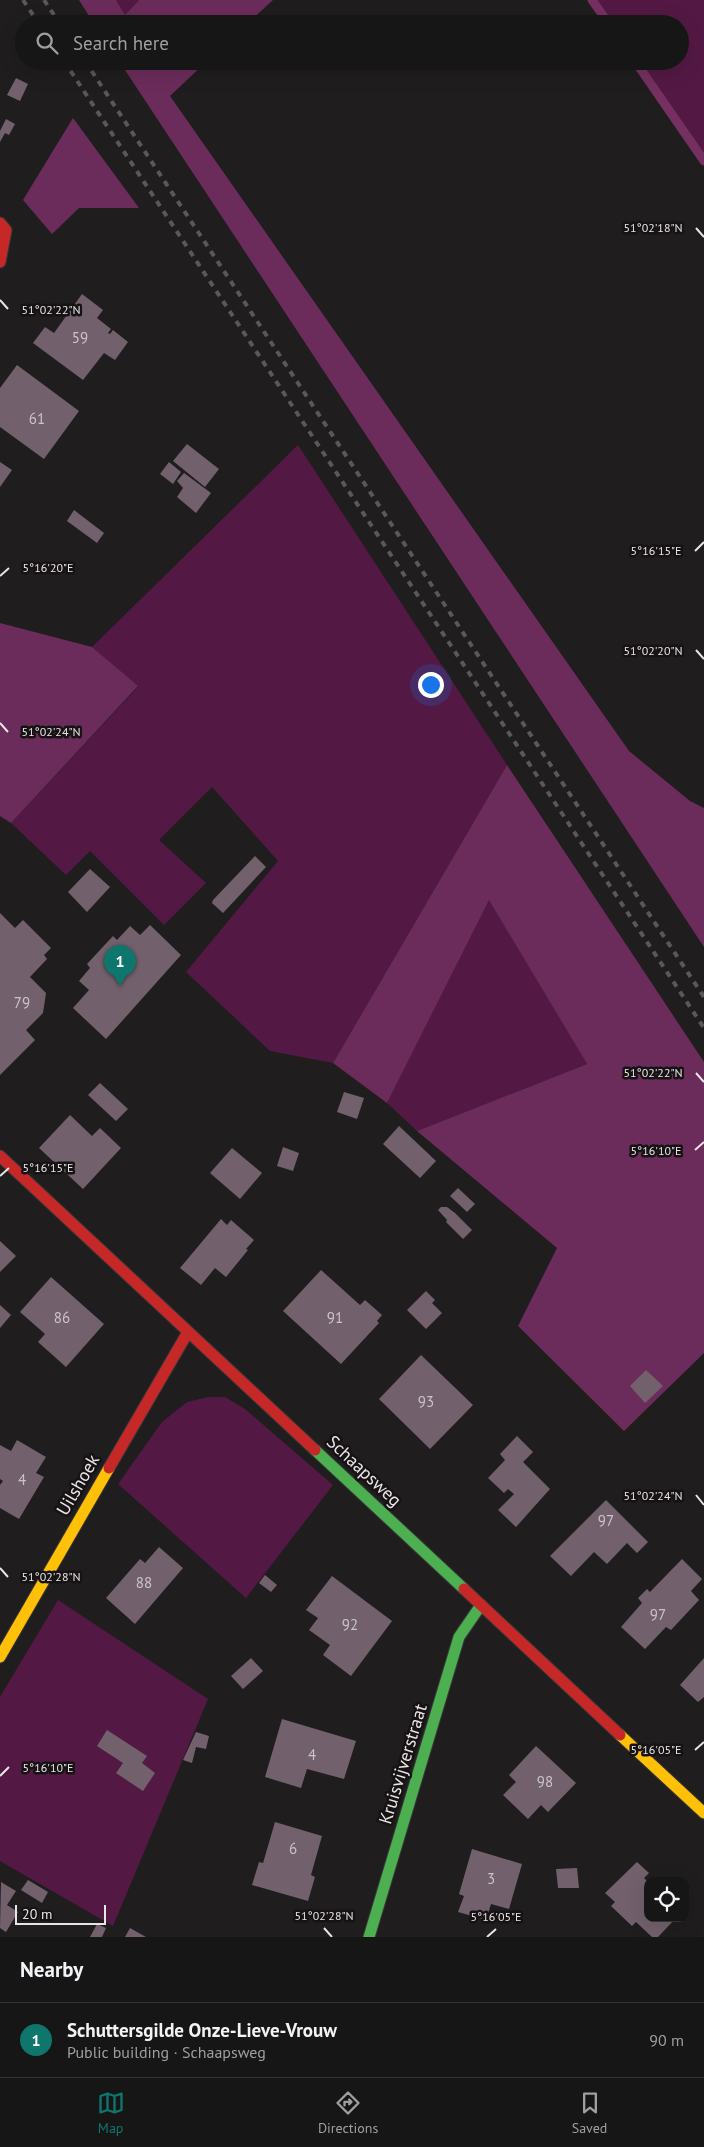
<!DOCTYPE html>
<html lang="en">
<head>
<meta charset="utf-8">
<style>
	:root { --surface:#171616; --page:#242323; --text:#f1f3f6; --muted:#9e9fa1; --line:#363535; --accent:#0f766e }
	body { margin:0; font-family:"PT Sans",sans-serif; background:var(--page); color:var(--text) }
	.controls { position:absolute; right:15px; bottom:15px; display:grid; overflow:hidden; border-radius:10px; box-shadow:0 5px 20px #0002 }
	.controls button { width:45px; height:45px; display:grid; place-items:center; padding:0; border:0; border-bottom:1px solid var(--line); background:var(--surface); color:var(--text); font:25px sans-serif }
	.scale { position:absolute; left:15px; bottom:12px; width:91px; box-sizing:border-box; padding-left:5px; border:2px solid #e8e5e7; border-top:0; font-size:14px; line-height:18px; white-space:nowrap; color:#e8e5e7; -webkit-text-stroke:4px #171315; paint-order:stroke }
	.you { position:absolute; left:430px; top:684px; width:18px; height:18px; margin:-12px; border:4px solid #fff; border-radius:50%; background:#1a73e8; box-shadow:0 0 0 8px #1a73e833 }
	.badge { display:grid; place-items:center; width:32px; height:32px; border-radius:50%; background:var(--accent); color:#fff; font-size:16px; font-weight:700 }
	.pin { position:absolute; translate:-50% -41px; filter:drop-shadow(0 1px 2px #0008) }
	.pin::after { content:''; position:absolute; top:26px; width:18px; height:15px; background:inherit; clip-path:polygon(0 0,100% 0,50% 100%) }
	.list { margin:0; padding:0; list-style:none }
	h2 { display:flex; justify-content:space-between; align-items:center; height:65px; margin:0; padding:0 20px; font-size:21px }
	h2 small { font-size:16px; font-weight:400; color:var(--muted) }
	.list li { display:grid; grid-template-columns:32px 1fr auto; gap:15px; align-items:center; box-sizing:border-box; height:75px; padding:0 20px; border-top:1px solid var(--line) }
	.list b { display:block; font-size:19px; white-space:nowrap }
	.list p { margin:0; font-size:16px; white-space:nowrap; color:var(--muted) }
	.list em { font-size:16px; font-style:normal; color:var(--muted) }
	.icon { flex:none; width:28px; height:28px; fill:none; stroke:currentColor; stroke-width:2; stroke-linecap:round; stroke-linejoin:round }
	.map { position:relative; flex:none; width:704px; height:1937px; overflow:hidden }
	.search { position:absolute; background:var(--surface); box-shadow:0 5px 20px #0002; left:15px; right:15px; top:15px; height:55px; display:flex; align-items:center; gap:12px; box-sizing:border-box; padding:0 18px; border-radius:28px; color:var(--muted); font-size:19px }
	.sheet { height:140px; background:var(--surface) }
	nav { display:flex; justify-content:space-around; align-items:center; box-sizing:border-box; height:70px; border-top:1px solid var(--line); background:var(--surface); font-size:14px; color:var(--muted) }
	nav a { display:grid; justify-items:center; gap:2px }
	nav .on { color:var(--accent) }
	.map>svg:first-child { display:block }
</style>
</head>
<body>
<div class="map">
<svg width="704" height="1937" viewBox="0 0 704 1937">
	<rect width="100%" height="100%" fill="#1f1d1e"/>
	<g fill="#531944">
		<polygon points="116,0 139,0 125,15"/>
		<polygon points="592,0 704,0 704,161 635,61 680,61 680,24 609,24"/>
		<polygon points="298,445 507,765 333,1063 270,1051 186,972 278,861 212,787 159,840 206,883 164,925 90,851 66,875 11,823 138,687 92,647"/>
		<polygon points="489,899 587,1064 417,1131 387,1103"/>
		<polygon points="208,1397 225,1397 245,1409 333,1485 246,1598 118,1484 162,1422 187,1402"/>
		<polygon points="58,1600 208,1699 113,1926 0,1861 0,1697"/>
	</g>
	<g fill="#6c2c5b">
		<polygon points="79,0 116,0 125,15 139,0 273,0 247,24 94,24"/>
		<polygon points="119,61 207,61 170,96 629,751 690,801 704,808 704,947"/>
		<polygon points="73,118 139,208 79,208 52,234 23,200"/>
		<polygon points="0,623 92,647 138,686 11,823 0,816"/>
		<polygon points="507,765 704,1062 704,1353 624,1431 518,1326 557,1248 417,1131 587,1064 489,900 387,1103 333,1063"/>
	</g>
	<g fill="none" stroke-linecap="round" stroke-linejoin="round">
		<g stroke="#753061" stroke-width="9">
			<polyline points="592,0 609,24"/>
			<polyline points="635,61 704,161"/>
		</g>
	</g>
	<g fill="#72616c">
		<polygon points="16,78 28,84 20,101 7,95"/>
		<polygon points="6,119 15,124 9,135 5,133 0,142 0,131"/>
		<polygon points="82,294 103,310 97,318 111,329 108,333 110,334 113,330 128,342 115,360 104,353 83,380 33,343 45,327 54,333"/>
		<polygon points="17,365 79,411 44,459 0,427 0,388"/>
		<polygon points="187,444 219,469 205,487 173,461"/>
		<polygon points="0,462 12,470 0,487"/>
		<polygon points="169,462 181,472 173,484 160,474"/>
		<polygon points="184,473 211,493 196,513 177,497 183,488 177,481"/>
		<polygon points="74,510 104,533 97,543 67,521"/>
		<polygon points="255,856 266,867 223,913 212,903 213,900"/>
		<polygon points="90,869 110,887 87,912 68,892"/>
		<polygon points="0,913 15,928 23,920 51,948 44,955 47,959 30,977 46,993 43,1013 26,1030 35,1040 0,1075"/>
		<polygon points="150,925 181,955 106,1039 73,1008 89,990 79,981 90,968 87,964 113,936 117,940 130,926 140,935"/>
		<polygon points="100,1083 128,1109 116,1121 88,1095"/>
		<polygon points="344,1092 364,1098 357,1119 337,1112"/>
		<polygon points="70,1115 92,1136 100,1128 121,1148 83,1189 39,1148"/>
		<polygon points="399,1126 436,1161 420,1178 383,1144"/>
		<polygon points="283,1147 299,1153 293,1171 277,1166"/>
		<polygon points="232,1148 262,1173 240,1199 210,1173"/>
		<polygon points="458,1188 475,1204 467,1212 450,1196"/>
		<polygon points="441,1207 447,1207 455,1213 472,1230 463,1239 446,1222 447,1220 438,1210"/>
		<polygon points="221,1219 227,1225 231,1220 254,1240 246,1249 248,1250 226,1277 215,1268 201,1285 180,1268"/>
		<polygon points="0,1241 16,1256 0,1272"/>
		<polygon points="321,1270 360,1305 365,1300 382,1315 377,1321 379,1323 341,1364 283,1311"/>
		<polygon points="51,1277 104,1324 66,1367 38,1342 45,1334 20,1312"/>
		<polygon points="426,1291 435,1300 432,1303 442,1313 426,1329 407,1310"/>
		<polygon points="0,1305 11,1315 0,1328"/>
		<polygon points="421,1355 473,1405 430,1449 379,1399"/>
		<polygon points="646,1370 663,1386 645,1403 630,1386"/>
		<polygon points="517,1436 533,1452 523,1462 550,1489 516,1527 498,1510 514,1494 508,1489 504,1493 488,1478 505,1460 500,1454"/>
		<polygon points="17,1440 46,1457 36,1473 44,1477 19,1519 0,1508 0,1485 3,1481 0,1479 0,1445 11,1451"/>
		<polygon points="606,1500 648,1542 637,1553 627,1543 607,1564 594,1552 571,1576 550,1556"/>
		<polygon points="159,1547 183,1568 135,1624 106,1598 140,1559 145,1563"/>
		<polygon points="682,1559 702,1579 691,1591 699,1600 671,1630 666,1627 645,1649 621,1627 642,1603 638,1598 647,1589 650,1592"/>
		<polygon points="265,1575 277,1585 271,1592 259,1583"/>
		<polygon points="332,1576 392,1621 351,1676 323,1655 330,1645 309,1630 318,1618 306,1610"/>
		<polygon points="251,1658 263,1671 243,1689 231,1676"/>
		<polygon points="704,1658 704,1697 698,1702 680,1685"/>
		<polygon points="282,1719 356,1741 344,1779 307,1769 301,1788 265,1777"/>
		<polygon points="107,1730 147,1756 142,1763 155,1773 143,1791 116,1773 123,1763 97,1746"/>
		<polygon points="196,1732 209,1736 206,1749 196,1747 192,1763 183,1760"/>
		<polygon points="536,1746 576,1783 548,1812 541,1805 528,1819 503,1795 516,1782 509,1775"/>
		<polygon points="275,1822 322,1836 311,1875 315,1877 308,1901 252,1885 259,1862 263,1863"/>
		<polygon points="472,1849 522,1864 509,1909 491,1904 486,1920 458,1912 464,1896 459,1894"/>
		<polygon points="637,1862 649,1873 644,1878 648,1882 648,1918 676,1918 658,1937 652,1937 636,1922 632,1926 611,1906 615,1902 605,1893"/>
		<polygon points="577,1868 579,1888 558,1888 556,1869"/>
		<polygon points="28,1880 48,1892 42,1903 21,1890"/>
		<polygon points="1,1882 16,1891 7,1905 18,1912 6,1932 0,1928"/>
		<polygon points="97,1924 106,1928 102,1937 90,1937"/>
		<polygon points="130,1928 146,1937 125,1937"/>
	</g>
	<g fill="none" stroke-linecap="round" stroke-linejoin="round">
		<defs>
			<g id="fast">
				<polyline points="315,1450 464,1589"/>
				<polyline points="369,1937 459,1637 481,1605"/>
			</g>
			<g id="slow">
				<polyline points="0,1657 109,1468"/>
				<polyline points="620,1735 704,1813"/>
			</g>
			<g id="jam">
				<polyline points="0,223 6,230 0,262"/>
				<polyline points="0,1156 315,1450"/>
				<polyline points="109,1468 188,1332"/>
				<polyline points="464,1589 620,1735"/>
			</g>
		</defs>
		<use href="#fast" stroke="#393738" stroke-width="13"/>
		<use href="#slow" stroke="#393738" stroke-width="13"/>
		<use href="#jam" stroke="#393738" stroke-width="13"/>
		<use href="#fast" stroke="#4caf50" stroke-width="11"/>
		<use href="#slow" stroke="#ffc107" stroke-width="11"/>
		<use href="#jam" stroke="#c62828" stroke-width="11"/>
		<g stroke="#5a585a" stroke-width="4" stroke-dasharray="6 6" stroke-linecap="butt">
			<polyline points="23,0 39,24"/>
			<polyline points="44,0 60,24"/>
			<polyline points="64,61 704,1028"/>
			<polyline points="85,61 704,997"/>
		</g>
	</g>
	<path fill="none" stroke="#e8e5e7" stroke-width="2" d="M 696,228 L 704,237M 0,300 L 8,309M 695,551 L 704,542M 0,576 L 9,568M 696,650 L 704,659M 0,723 L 8,732M 696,1073 L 704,1082M 695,1150 L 704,1142M 0,1176 L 9,1168M 696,1495 L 704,1505M 0,1568 L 8,1577M 695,1750 L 704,1742M 0,1776 L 9,1767M 324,1928 L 332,1937M 487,1937 L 496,1929"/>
	<g text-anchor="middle" stroke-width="5" stroke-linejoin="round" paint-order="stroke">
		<g font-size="15" fill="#cac4c8">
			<text x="80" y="343">59</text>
			<text x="37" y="424">61</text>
			<text x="22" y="1008">79</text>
			<text x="62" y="1323">86</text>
			<text x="335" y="1323">91</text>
			<text x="426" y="1407">93</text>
			<text x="22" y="1485">4</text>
			<text x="606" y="1526">97</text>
			<text x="144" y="1588">88</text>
			<text x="658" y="1620">97</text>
			<text x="350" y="1630">92</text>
			<text x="312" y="1760">4</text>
			<text x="545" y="1787">98</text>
			<text x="293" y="1854">6</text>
			<text x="491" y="1884">3</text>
		</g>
		<g font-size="18" fill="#e8e5e7" stroke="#171315">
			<text transform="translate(364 1471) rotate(43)" y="6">Schaapsweg</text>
			<text transform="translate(78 1485) rotate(-60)" y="6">Uilshoek</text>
			<text transform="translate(403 1764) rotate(-73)" y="6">Kruisvijverstraat</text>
		</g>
	</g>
	<g font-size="12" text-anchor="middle" fill="#e8e5e7" stroke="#171315" stroke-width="5" stroke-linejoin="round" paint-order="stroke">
		<text x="653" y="232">51°02'18"N</text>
		<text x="51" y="314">51°02'22"N</text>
		<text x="656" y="555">5°16'15"E</text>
		<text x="48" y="572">5°16'20"E</text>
		<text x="653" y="655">51°02'20"N</text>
		<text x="51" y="736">51°02'24"N</text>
		<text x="653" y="1077">51°02'22"N</text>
		<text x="656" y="1155">5°16'10"E</text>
		<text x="48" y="1172">5°16'15"E</text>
		<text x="653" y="1500">51°02'24"N</text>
		<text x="51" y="1581">51°02'28"N</text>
		<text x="656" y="1754">5°16'05"E</text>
		<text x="48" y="1772">5°16'10"E</text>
		<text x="324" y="1920">51°02'28"N</text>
		<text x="496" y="1921">5°16'05"E</text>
	</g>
</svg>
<div class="controls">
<button><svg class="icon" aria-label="locate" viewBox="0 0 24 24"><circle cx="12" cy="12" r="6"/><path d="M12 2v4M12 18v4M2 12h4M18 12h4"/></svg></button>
</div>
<div class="scale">20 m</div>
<div class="you"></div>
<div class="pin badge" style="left:120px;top:986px">1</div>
<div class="search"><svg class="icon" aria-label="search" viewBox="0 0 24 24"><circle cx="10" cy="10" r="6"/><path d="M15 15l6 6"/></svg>Search here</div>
</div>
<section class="sheet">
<h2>Nearby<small></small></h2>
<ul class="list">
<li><span class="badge">1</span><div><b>Schuttersgilde Onze-Lieve-Vrouw</b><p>Public building · Schaapsweg</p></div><em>90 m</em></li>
</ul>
</section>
<nav>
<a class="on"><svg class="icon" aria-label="map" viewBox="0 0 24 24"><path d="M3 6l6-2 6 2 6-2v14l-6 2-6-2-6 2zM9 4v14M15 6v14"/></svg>Map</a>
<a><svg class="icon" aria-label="directions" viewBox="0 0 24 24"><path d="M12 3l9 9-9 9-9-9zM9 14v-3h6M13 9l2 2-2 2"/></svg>Directions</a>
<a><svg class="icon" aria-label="saved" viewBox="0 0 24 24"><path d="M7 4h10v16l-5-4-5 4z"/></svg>Saved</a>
</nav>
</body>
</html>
